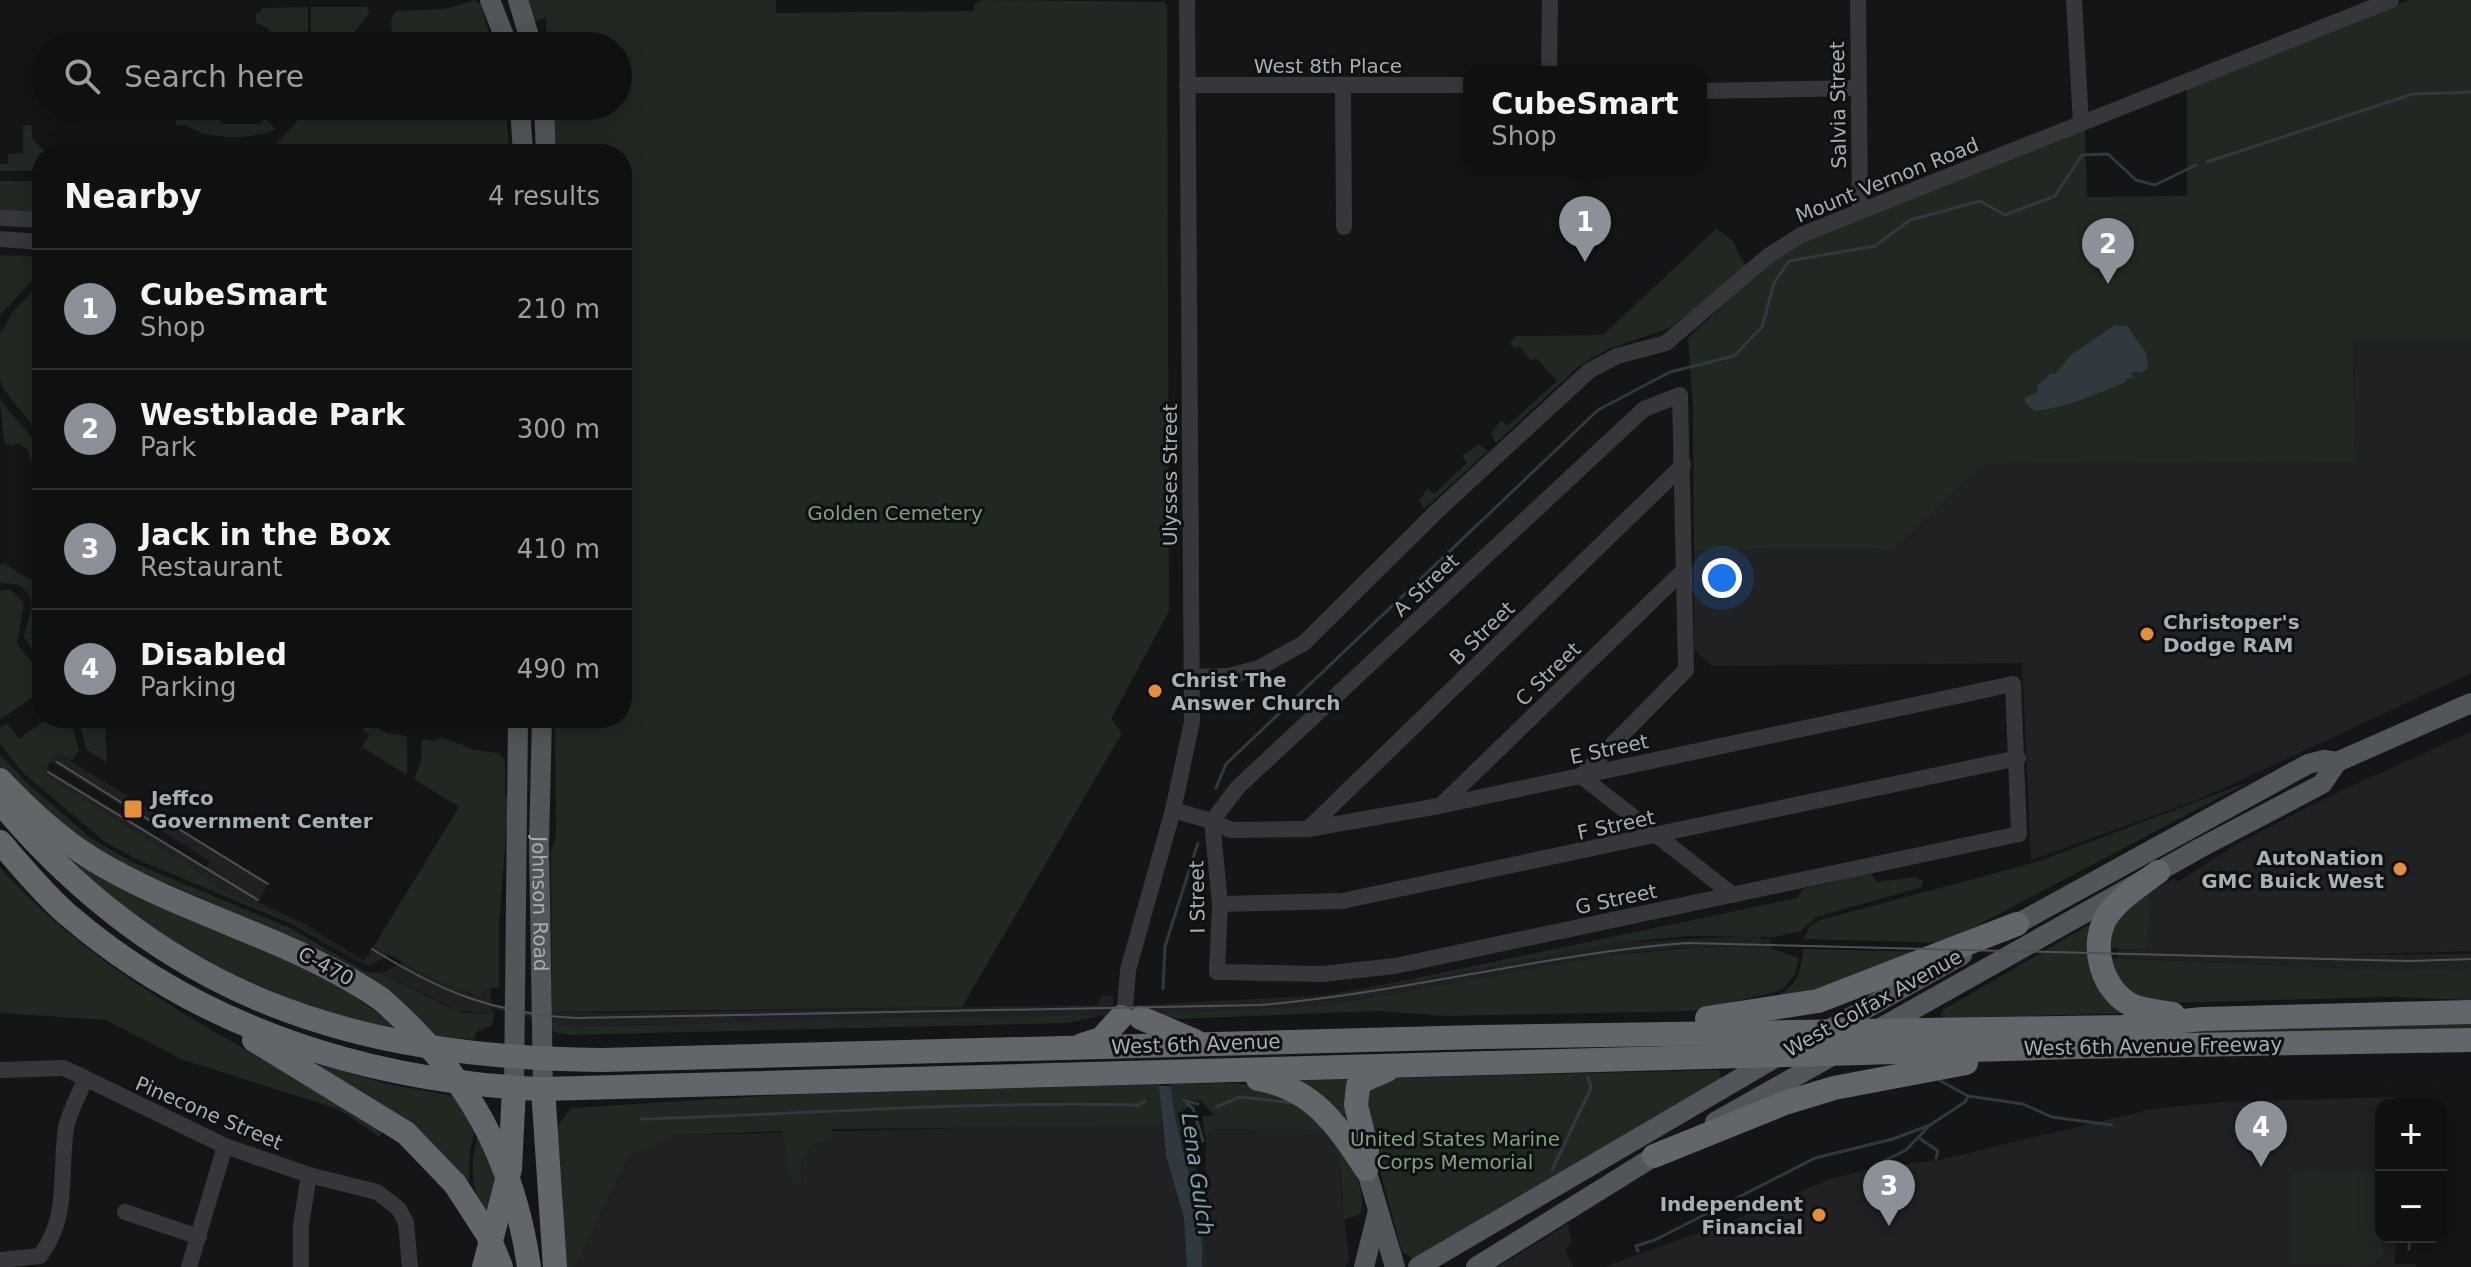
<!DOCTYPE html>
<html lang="en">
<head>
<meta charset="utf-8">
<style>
	:root { --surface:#0f1010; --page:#1d1e1e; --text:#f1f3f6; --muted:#9b9d9f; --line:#2f3030; --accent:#8c9099 }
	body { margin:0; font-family:"DejaVu Sans",sans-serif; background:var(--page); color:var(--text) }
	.controls { position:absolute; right:24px; bottom:24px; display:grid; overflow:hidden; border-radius:16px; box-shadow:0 4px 20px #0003 }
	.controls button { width:72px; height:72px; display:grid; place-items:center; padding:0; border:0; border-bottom:2px solid var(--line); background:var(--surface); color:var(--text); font:40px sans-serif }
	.you { position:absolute; left:1722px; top:578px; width:28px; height:28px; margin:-20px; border:6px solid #fff; border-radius:50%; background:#1a73e8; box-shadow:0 0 0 12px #1a73e833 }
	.badge { display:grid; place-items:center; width:52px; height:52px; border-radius:50%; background:var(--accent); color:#fff; font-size:26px; font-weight:700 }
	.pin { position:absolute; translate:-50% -66px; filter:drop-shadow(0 2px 4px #0008) }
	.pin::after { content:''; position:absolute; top:42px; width:28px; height:24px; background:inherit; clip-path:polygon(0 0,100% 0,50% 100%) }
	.popup { position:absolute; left:1463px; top:66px; width:244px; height:104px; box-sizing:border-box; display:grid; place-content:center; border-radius:16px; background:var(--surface); filter:drop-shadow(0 2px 6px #0005); font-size:26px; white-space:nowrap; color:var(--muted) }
	.popup b { font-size:30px; color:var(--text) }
	.popup::after { content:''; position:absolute; left:50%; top:100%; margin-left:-16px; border:16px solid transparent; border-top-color:var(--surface) }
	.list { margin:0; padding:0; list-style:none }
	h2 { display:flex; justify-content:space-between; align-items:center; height:104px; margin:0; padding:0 32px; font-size:34px }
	h2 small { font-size:26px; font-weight:400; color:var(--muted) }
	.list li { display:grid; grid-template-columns:52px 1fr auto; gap:24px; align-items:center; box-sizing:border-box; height:120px; padding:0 32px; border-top:2px solid var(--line) }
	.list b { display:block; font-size:30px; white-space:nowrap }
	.list p { margin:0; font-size:26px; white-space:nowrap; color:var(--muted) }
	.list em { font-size:26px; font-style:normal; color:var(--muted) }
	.icon { flex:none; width:44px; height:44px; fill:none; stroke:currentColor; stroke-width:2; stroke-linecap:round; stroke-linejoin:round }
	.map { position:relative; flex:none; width:2471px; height:1267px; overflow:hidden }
	.search { position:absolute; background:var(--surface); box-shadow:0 4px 20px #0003; left:32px; top:32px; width:600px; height:88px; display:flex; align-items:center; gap:20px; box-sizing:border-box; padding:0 28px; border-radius:44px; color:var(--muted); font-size:30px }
	.panel { position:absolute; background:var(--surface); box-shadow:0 4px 20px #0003; left:32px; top:144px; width:600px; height:584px; border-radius:32px }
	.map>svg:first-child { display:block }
</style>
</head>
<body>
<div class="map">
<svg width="2471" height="1267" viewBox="0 0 2471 1267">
	<rect width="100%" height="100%" fill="#141516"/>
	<g fill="#202123">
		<polygon points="2353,340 2471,340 2471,673 2198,800 2031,860 2022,663 1712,666 1694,650 1694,550 1889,549 1898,544 1983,464 2355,462"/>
		<polygon points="2471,732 2471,951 2333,955 2471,954 2471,968 2366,969 2118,958 2118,949 2147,950 2151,891 2173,879 2179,881 2240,842 2340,791"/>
		<polygon points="56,752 269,883 258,902 303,923 364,961 374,946 391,954 369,966 362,963 300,925 219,889 201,873 42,774 46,768 206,867 210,861 50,761"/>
		<polygon points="1761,935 1761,939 1771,939 1771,948 1677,948 1610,955 1330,1005 1072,1017 557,1026 556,1023 491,1008 494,1014 458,1011 382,973 403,962 469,994 481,997 484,988 491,988 491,1004 533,1012 551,1009 553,1012 601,1013 1098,1005 1101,996 1113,996 1113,1006 1140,1005 1326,995 1615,943"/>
		<polygon points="2394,1097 2394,1105 2381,1105 2381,1237 2396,1237 2395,1264 2416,1264 2416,1267 1604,1267 1744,1216 1830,1179 1869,1169 1944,1159 2152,1109 2222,1102"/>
		<polygon points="1050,1126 1162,1126 1166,1156 1184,1218 1187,1267 563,1267 604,1137"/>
		<polygon points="1212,1129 1325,1131 1335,1142 1338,1158 1349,1260 1345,1267 1206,1267 1206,1139"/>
		<polygon points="1568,1224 1571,1243 1566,1251 1573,1267 1497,1267"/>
	</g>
	<g fill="#212821">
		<polygon points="475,0 481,5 493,46 435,46 392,40 391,19 396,11 446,9"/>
		<polygon points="523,0 776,0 776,13 974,11 974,4 983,0 1164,2 1167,6 1169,611 1111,719 1122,733 962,1007 552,1012 551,852 556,837 555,718 622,718 622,154 557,154 553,106 618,106 618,46 546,46 546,18 530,22"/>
		<polygon points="2409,0 2471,0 2471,340 2353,340 2355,462 1983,464 1898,545 1889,549 1694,550 1693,405 1688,338 1757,274 1794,246 2085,127 2087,197 2187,196 2187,87"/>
		<polygon points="308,7 308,46 284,46 266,27 256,23 256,13 260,13 262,8"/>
		<polygon points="311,7 367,7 370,12 343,46 311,46"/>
		<path d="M 176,106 L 202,106 L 224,124 L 260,124 L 265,119 L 276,129 C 260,138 223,139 206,134 C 194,131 189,124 176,125 Z"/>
		<polygon points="311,106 506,106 509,154 211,154 276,144"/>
		<polygon points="23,125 31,125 33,140 49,154 42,154 42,171 0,171 0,164 8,164 8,154 23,153"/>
		<polygon points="0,181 42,181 42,213 0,211"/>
		<polygon points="1716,229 1732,240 1746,267 1670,328 1608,349 1579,366 1496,443 1491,434 1501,420 1507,426 1557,381 1536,358 1532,361 1519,346 1514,349 1510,343 1516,336 1603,335"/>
		<polygon points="0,255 42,257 42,270 0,315"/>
		<polygon points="42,282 42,437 4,390 0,379 0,334 14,310"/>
		<polygon points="0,400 42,449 42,461 29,459 29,451 19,443 12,446 4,443"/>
		<polygon points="1479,444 1488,451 1424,509 1419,500 1428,488 1434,494 1467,463 1462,456"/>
		<path d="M 3,563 L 42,587 L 42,663 L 24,638 C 26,616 44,599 16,584 L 0,583 L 0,565 Z"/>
		<polygon points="11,590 24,603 17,644 42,675 42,691 0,720 0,591"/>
		<polygon points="49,718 70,718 79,750 72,760 56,752 43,774 201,873 219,889 300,925 365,966 292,924 136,859 105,842 22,772 0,744 0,728 7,723 19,739"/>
		<polygon points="78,718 98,718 98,723 105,723 107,763 86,749"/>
		<polygon points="371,724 387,733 407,736 407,775 362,747 369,735 362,730"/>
		<polygon points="442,737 475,750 499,753 505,760 505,798 509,798 499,923 499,988 484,988 481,997 435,980 374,946 459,807 414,779 421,761 422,739 433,741"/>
		<polygon points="0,754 26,782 92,839 134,863 288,927 366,972 381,973 448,1007 463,1013 494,1014 492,1025 475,1033 475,1039 436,1037 356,970 331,955 92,851 0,769"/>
		<polygon points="2251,781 1944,943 1804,939 1809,927 1820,920 2037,862"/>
		<path d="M 63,854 C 176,905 309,951 402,1033 C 307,1010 217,974 137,917 C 111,899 87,875 63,854 Z"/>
		<path d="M 0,867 C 106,986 249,1046 382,1129 L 380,1137 L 338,1109 L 181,1059 L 106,1020 L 0,1013 Z"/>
		<polygon points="1871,873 1877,882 1915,877 1923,881 1922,887 1816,917 1801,931 1774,937 1688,936 1615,943 1351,992 1797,898 1803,889"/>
		<polygon points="2151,891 2147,950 2107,948 2120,913"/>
		<polygon points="2095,921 2090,946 2134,1013 1945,1018 1940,1015 1943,1010"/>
		<polygon points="1771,948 1799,958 1795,975 1780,991 1692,1011 1445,1016 1378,1011 1179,1019 1155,1013 1330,1005 1610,955 1692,948"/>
		<path d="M 1803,949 L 1927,952 L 1882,975 L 1738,1007 C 1778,996 1800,996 1803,949 Z"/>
		<path d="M 2108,958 L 2366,969 L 2471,968 L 2471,1000 L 2389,997 L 2164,1003 C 2130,996 2121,989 2108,958 Z"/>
		<polygon points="1057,1015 1097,1016 1068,1023 570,1035 554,1032 548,1023 557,1023 557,1026 601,1026"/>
		<polygon points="2471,1018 2471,1033 1934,1044"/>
		<polygon points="318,1064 387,1084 454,1096 475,1129 470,1151 469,1189 403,1117 317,1067"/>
		<polygon points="1719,1070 1722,1078 1414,1259 1402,1252 1374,1148 1365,1087 1394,1078"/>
		<polygon points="1356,1073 1360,1150 1285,1077"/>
		<path d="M 1235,1083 C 1266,1086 1295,1097 1320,1115 C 1338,1128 1371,1192 1360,1214 L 1344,1220 C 1341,1191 1344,1154 1325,1131 L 1213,1129 L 1206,1139 L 1202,1117 L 1214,1115 L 1201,1101 L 1184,1099 L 1183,1103 L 1192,1105 L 1182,1110 L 1191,1136 L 1200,1189 L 1205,1193 L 1206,1267 L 1202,1267 C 1206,1203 1170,1147 1171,1084 Z"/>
		<path d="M 1160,1084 L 1162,1126 L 832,1129 L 832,1140 C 807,1140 797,1161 802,1183 L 792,1185 L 782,1131 L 672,1135 L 636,1153 L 631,1151 L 574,1267 L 563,1267 L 557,1206 L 563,1195 L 557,1127 L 571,1108 L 778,1095 Z"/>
		<path d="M 478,1135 L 497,1176 L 485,1214 C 470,1190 470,1163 478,1135 Z"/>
		<polygon points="2373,1171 2381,1177 2383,1256 2371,1265 2292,1264 2292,1173"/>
	</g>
	<g fill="#2f393e">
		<path d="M 2115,325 L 2127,326 L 2146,353 L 2148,368 L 2141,373 L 2133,371 L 2131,374 L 2135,378 L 2126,378 L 2126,382 C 2097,393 2067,408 2035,411 L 2025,403 L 2025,398 L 2038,392 L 2037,386 L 2050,374 L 2055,374 L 2071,355 Z"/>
		<path d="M 1159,1086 L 1171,1086 C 1176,1148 1206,1205 1202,1267 L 1187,1267 L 1184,1218 L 1166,1156 Z"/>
	</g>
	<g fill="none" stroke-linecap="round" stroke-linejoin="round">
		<g stroke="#2f393e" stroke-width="3">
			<polyline points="2207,162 2413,94 2471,92"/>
			<polyline points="1216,788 1226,764 1598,410 1670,372 1734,356 1762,327 1774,283 1789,261 1875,246 1910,220 1980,201 2005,215 2055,196 2082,155 2108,154 2136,180 2155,185 2196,165"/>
			<polyline points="1163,989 1165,946 1198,843"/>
			<polyline points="1968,1096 2023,1104 2052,1117 2112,1125"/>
			<polyline points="1183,1100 1198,1104"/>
			<polyline points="1186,1103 1193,1108 1203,1141"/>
			<polyline points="1216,1107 1240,1097 1294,1103"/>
			<path d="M 641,1119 C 807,1114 972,1101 1139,1105 L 1145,1101"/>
			<polyline points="1919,1138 1938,1151 1936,1158"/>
			<polyline points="1884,1161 1906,1150 1928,1127"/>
			<polyline points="1552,1170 1591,1088 1588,1077"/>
			<polyline points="2409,1249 2410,1237"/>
			<polyline points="1638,1251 1636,1246 1655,1240 1815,1158 1893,1139 1930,1125 1965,1102 1968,1096 1939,1080"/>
		</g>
		<g stroke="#36373b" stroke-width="16">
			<polyline points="1858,0 1860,209"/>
			<polyline points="2074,0 2081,123"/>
			<polyline points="1549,72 1550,0"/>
			<polyline points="1187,85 1469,85"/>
			<polyline points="1343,87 1344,227"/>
			<polyline points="1701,91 1857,88"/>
			<polyline points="0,218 42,220"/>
			<polyline points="0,239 42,242"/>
			<polyline points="1191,677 1229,676 1259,668 1304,643 1437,511 1589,371 1617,356 1666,343 1768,256 1801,235 2391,0"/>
			<polyline points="1441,805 1683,571"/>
			<polyline points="1173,810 1212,821 1231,830 1308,829 1439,806 2013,684 2019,834 1395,966 1322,974 1217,972 1220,904 1212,821"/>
			<polyline points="1212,821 1238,787 1644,409 1680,395 1686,670 1581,776 1733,895"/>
			<polyline points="1308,829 1683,465"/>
			<polyline points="1220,904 1342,901 2018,758"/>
			<polyline points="1121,1017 1125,1008 1128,970 1173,810 1192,722 1187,0"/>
			<polyline points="0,1070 64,1068 225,1146 309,1175 377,1192 399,1209 406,1223 410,1267"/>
			<polyline points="125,1212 199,1237"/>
			<path d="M 0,1260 L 40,1256 C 70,1216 59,1175 66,1128 C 69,1112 79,1095 85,1080"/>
			<polyline points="189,1267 225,1146"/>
			<polyline points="301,1267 301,1225 309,1175"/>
		</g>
		<g stroke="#525559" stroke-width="20">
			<polyline points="490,0 508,46"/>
			<polyline points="518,0 532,46"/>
			<polyline points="520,106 523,154"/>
			<polyline points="544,106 546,154"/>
			<path id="s1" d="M 542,718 L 539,844 L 543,1089"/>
			<polyline points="2004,931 2308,764 2324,760 2337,762 2471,703"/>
			<polyline points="1826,1031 1962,955"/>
			<polyline points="1875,1031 2200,848 2322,784 2337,762"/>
			<polyline points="514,1088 518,718"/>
			<polyline points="1715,1122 1837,1053"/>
			<polyline points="1366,1169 1395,1267"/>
			<polyline points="1364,1267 1378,1211"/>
			<polyline points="1418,1267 1780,1055"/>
			<polyline points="1476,1267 1666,1149"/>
		</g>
		<g stroke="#62666b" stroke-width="24">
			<path d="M 0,780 C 29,810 58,838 94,860 C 185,915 292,938 381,999"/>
			<path d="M 0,802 C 163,997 354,1058 602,1060 L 1479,1037 L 2122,1027 L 2203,1019 L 2471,1012"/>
			<path d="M 0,842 C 21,866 43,893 67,914 C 200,1029 370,1082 543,1089 L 2075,1047 L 2471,1040"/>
			<path d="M 2158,872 C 2142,884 2122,896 2110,912 C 2087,941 2101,994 2136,1007 C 2148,1011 2162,1012 2173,1014"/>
			<polyline points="1141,1018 1195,1041"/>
			<polyline points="1707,1018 1818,1001 2017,924"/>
			<polyline points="254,1040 406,1133 455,1184"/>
			<polyline points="1082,1045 1101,1039 1121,1017"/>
			<path d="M 1258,1079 C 1313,1088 1337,1125 1366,1169"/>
			<polyline points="543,1089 555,1267"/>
			<polyline points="1654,1156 1785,1103 1834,1088 1966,1063"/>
			<polyline points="1366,1166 1367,1150 1356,1105 1358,1086 1364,1080 1387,1070"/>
			<polyline points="484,1267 510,1169 514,1088"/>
		</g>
		<g stroke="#4f5255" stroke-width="2">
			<polyline points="57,762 162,828"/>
			<polyline points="48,772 258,900"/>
			<polyline points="156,815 268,884"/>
			<path d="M 372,949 C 441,992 493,1013 575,1018 L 1261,1005 C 1404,993 1543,954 1686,943 L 2409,961 L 2471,959"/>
		</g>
		<g stroke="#62666b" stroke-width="24">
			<path d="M 381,999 C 467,1074 513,1155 529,1267"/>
			<polyline points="455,1184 488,1235 501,1267"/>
		</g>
	</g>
	<g fill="#e38e40" stroke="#0f1011" stroke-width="3">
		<circle cx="2147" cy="634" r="8"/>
		<circle cx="1155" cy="691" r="8"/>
		<rect x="123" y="799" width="20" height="20" rx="4"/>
		<circle cx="2400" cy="869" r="8"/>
		<circle cx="1819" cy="1215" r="8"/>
	</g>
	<g text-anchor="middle" stroke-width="6" stroke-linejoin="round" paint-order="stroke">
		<g font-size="20" fill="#a7aeb5" stroke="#0f1011">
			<text x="1328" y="73">West 8th Place</text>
			<text transform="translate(1838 105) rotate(-91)" y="7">Salvia Street</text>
			<text transform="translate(1887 180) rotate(-22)" y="7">Mount Vernon Road</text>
			<text transform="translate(1170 475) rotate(-90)" y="7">Ulysses Street</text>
			<text transform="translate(1426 585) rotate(-43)" y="7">A Street</text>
			<text transform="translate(1482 633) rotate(-44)" y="7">B Street</text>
			<text transform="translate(1548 674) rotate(-44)" y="7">C Street</text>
			<text transform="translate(1609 749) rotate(-12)" y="7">E Street</text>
			<text transform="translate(1616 825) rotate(-12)" y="7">F Street</text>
			<text transform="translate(1197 897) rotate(-91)" y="7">I Street</text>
			<text transform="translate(1616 899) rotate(-12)" y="7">G Street</text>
			<text dy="7" stroke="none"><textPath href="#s1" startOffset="186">Johnson Road</textPath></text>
			<text transform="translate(326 966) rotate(28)" y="7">C-470</text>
			<text transform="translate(1873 1003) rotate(-29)" y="7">West Colfax Avenue</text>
			<text transform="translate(1196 1044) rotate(-2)" y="7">West 6th Avenue</text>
			<text transform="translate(2153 1046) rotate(-1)" y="7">West 6th Avenue Freeway</text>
			<text transform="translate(209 1113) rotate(23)" y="7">Pinecone Street</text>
		</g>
		<g font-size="20" fill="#839f80" stroke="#0f1011">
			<text x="895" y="520">Golden Cemetery</text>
			<text x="1455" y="1146">United States Marine<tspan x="1455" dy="23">Corps Memorial</tspan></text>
		</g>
		<g font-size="20" font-weight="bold" fill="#a7aeb5" stroke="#0f1011" text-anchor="start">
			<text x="2163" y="629">Christoper's<tspan x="2163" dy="23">Dodge RAM</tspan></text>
			<text x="1171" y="687">Christ The<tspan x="1171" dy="23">Answer Church</tspan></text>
			<text x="151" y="805">Jeffco<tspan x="151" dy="23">Government Center</tspan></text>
			<text x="2384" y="865" text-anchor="end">AutoNation<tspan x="2384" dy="23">GMC Buick West</tspan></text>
			<text x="1803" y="1211" text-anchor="end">Independent<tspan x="1803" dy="23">Financial</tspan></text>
		</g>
		<g font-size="22" font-style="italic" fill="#81a1ad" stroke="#0f1011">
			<text transform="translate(1198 1174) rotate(82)" y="8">Lena Gulch</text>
		</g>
	</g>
</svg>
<div class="controls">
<button>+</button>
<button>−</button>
</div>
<div class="you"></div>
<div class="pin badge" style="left:1585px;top:262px">1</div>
<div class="popup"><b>CubeSmart</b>Shop</div>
<div class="pin badge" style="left:2108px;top:284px">2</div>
<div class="pin badge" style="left:1889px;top:1226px">3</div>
<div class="pin badge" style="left:2261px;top:1167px">4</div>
<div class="search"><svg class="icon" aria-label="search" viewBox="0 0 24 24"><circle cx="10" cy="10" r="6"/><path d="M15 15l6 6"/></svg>Search here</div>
<section class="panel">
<h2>Nearby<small>4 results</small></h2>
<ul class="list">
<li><span class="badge">1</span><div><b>CubeSmart</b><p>Shop</p></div><em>210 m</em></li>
<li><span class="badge">2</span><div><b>Westblade Park</b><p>Park</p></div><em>300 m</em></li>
<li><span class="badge">3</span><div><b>Jack in the Box</b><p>Restaurant</p></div><em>410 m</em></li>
<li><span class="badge">4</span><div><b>Disabled</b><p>Parking</p></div><em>490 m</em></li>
</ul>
</section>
</div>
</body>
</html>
